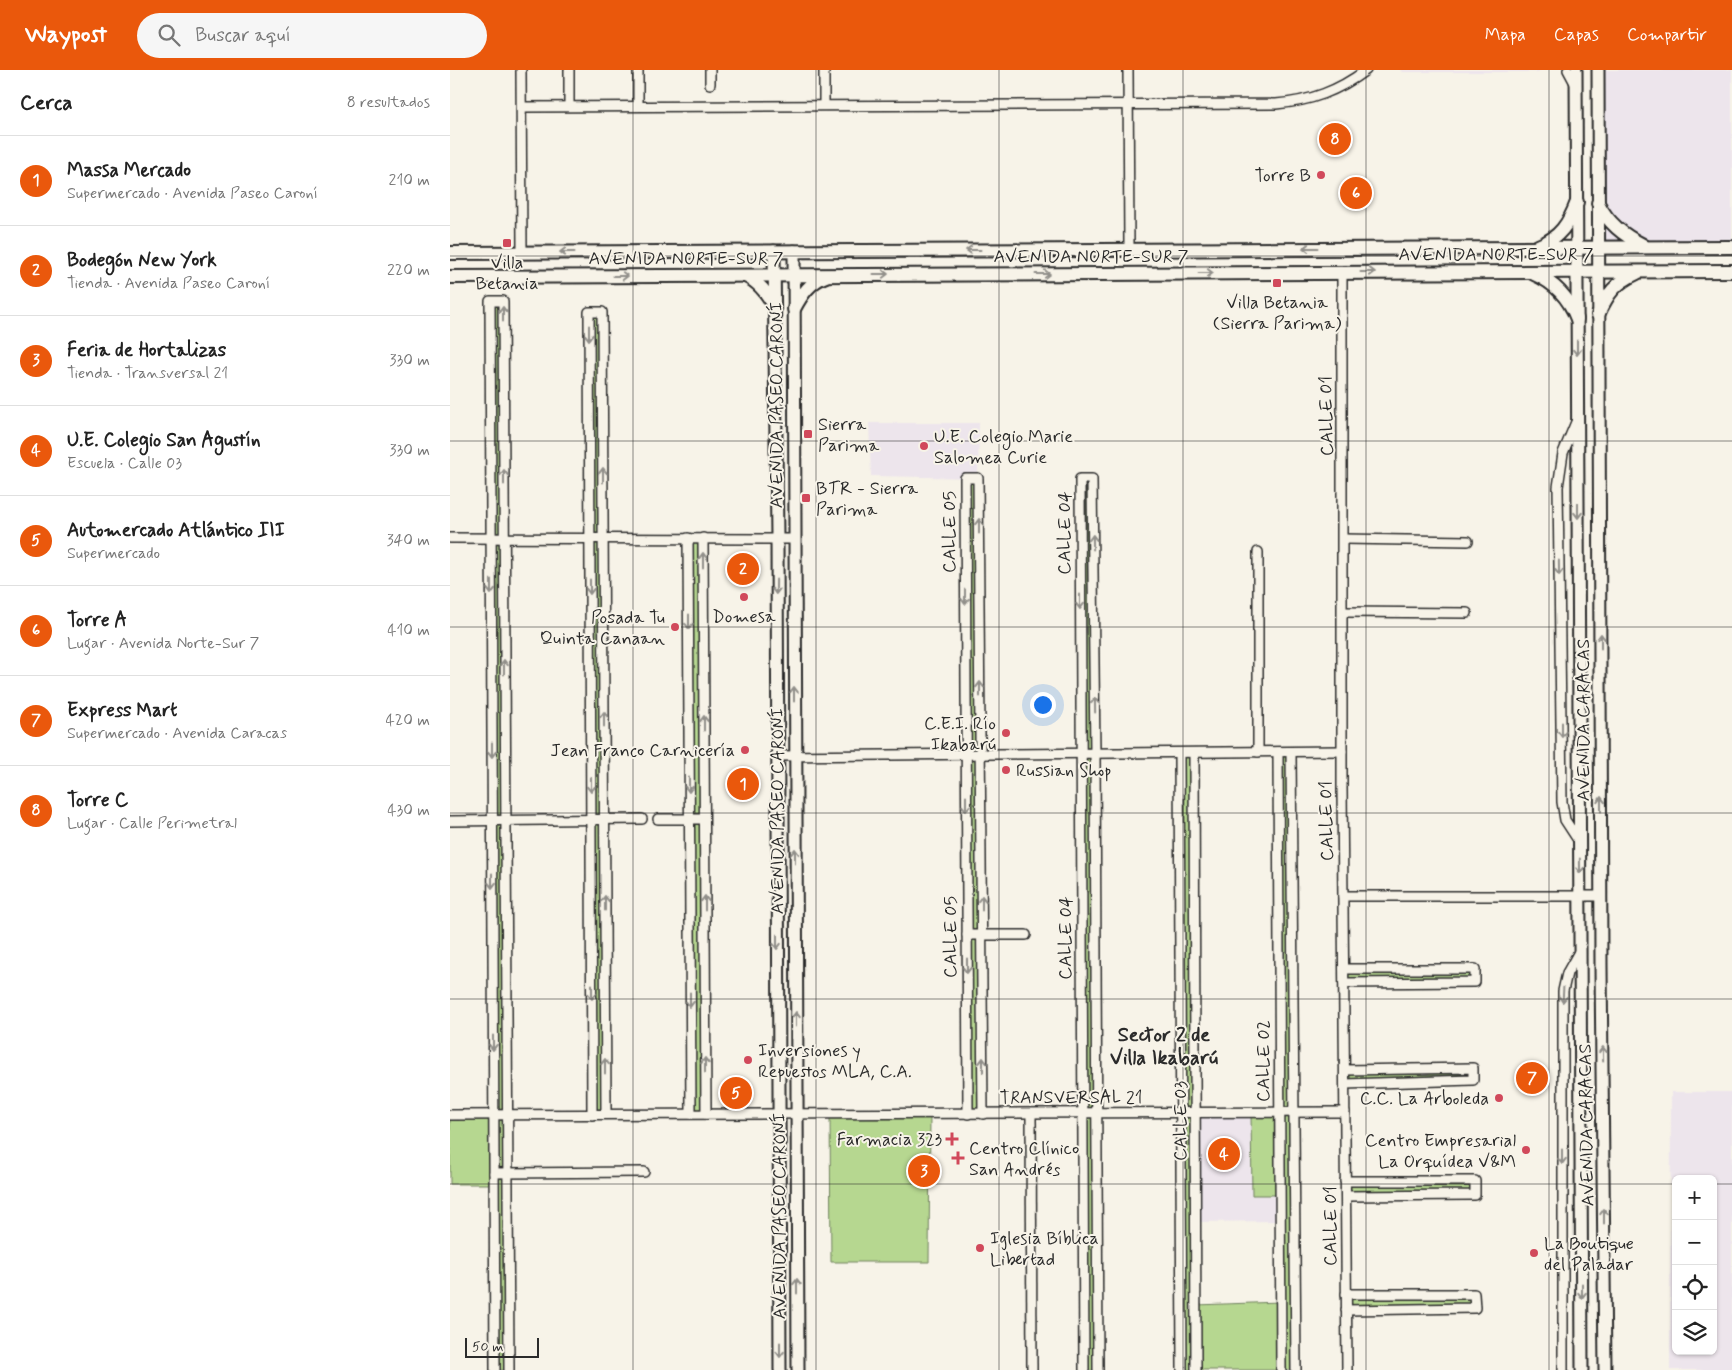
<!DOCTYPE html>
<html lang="es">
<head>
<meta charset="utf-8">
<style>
	:root { --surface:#fff; --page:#f6f6f6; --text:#222; --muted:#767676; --line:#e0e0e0; --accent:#ea580c }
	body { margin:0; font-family:Mynerve,sans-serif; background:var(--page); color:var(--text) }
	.controls { position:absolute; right:15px; bottom:15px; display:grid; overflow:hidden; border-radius:8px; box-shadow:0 1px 4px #0004 }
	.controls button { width:45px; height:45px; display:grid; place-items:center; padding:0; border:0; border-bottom:1px solid var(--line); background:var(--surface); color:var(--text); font:25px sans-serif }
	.scale { position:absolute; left:15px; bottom:12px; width:74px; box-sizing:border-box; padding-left:5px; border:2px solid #2b2b2b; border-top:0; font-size:14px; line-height:18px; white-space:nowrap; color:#2b2b2b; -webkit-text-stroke:4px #f7f3e8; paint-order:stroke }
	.you { position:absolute; left:592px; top:634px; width:18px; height:18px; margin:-12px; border:4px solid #fff; border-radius:50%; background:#1a73e8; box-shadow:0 0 0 8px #1a73e833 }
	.badge { display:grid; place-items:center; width:32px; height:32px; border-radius:50%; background:var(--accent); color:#fff; font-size:16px; font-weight:700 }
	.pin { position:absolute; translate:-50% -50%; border:2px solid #fff; box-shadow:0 1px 5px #0006 }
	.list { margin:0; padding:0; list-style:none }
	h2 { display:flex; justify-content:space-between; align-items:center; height:65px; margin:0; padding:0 20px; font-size:21px }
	h2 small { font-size:16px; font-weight:400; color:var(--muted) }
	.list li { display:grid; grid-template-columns:32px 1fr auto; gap:15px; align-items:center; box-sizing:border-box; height:90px; padding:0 20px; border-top:1px solid var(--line) }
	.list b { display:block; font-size:19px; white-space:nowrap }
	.list p { margin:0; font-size:16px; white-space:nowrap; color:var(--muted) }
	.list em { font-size:16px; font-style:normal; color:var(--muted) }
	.icon { flex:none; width:28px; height:28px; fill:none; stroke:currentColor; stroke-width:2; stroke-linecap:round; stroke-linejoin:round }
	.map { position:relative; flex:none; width:1282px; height:1300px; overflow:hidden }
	header { display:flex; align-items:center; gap:30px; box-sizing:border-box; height:70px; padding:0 25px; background:var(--accent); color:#fff }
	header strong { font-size:24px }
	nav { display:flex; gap:28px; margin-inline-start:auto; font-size:18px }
	.search { width:350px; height:45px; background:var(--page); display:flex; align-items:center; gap:12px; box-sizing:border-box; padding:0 18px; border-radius:28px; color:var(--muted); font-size:19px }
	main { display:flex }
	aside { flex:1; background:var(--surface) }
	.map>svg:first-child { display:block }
</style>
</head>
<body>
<header>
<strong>Waypost</strong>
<div class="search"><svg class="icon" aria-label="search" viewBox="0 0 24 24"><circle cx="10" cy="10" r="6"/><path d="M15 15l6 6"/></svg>Buscar aquí</div>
<nav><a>Mapa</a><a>Capas</a><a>Compartir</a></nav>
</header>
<main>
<aside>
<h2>Cerca<small>8 resultados</small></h2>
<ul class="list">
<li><span class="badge">1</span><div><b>Massa Mercado</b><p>Supermercado · Avenida Paseo Caroní</p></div><em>210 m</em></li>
<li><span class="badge">2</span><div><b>Bodegón New York</b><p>Tienda · Avenida Paseo Caroní</p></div><em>220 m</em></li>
<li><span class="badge">3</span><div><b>Feria de Hortalizas</b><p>Tienda · Transversal 21</p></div><em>330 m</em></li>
<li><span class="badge">4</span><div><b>U.E. Colegio San Agustín</b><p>Escuela · Calle 03</p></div><em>330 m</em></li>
<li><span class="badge">5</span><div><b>Automercado Atlántico III</b><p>Supermercado</p></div><em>340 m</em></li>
<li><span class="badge">6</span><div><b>Torre A</b><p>Lugar · Avenida Norte-Sur 7</p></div><em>410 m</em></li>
<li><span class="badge">7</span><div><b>Express Mart</b><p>Supermercado · Avenida Caracas</p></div><em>420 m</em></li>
<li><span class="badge">8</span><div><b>Torre C</b><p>Lugar · Calle Perimetral</p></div><em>430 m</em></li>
</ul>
</aside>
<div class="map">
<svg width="1282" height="1300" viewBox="0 0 1282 1300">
	<rect width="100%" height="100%" fill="#f7f3e8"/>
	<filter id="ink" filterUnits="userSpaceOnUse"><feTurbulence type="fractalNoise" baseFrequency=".02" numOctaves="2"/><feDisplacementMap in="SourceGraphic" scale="10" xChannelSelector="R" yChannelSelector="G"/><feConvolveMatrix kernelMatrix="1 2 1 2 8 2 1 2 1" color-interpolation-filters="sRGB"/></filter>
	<g filter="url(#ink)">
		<g fill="#ede5ec" fill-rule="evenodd">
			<polygon points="950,0 1092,0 1087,2 952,2"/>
			<rect x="1148" y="0" width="134" height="177"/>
			<polygon points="419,353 529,353 528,408 421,406"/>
			<path d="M 1221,1022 L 1282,1022 L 1282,1300 L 1220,1300 ZM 1226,1109 L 1263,1109 L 1263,1281 L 1226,1281 Z"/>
			<polygon points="801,1042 802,1124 830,1125 831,1151 746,1152 746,1043"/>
		</g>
		<g fill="#b6d790" stroke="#70815e">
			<polygon points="40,231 53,231 59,1300 45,1300 43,1114 0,1114 0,1045 43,1045"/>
			<polygon points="139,242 152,242 156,1044 142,1045"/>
			<polygon points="515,408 528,408 533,1044 518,1044"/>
			<polygon points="630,409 642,409 648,1300 634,1300"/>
			<polygon points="238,468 253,468 256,1044 241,1044"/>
			<polygon points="828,682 841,682 846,1300 732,1300 730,683 744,683 746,1235 831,1232 830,1125 802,1125 801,1042 830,1042"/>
			<polygon points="894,899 1025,899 1025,912 894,913"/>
			<polygon points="1023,998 1023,1010 895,1013 895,999"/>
			<polygon points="380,1044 480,1044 479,1192 381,1192"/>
			<polygon points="896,1111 1025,1111 1025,1125 896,1126"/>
			<polygon points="897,1224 1024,1224 1025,1238 897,1239"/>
		</g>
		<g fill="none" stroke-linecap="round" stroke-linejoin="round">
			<defs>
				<g id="minor">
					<polyline points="71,0 72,182"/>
					<polyline points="260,0 260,14"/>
					<polyline points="678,0 679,179"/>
					<polyline points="1118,0 1126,15"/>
					<polyline points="374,35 374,0"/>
					<polyline points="119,36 119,0"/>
					<polyline points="188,36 188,0"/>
					<path d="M 72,37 L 826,34 C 861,31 888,21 916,0"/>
					<polyline points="892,202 892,717 897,1300"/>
					<polyline points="1126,352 1113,383 1108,417 1112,732 1115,750 1130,773"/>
					<polyline points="0,468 344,469"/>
					<polyline points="238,468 241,1044"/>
					<polyline points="253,468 256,1044"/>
					<polyline points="893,469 1018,471"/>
					<polyline points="808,482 808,682"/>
					<polyline points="893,542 1017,543"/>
					<polyline points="828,682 831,1300"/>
					<polyline points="841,682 846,1300"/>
					<polyline points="729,683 732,1300"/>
					<polyline points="744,683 746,1300"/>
					<polyline points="326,686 892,681"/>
					<polyline points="208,749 254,749"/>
					<polyline points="0,751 192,749"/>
					<polyline points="893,826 1151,826"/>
					<polyline points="517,865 576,865"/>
					<polyline points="894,899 1025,899 1025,912 894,913"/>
					<polyline points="895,1000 1023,998 1023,1010 895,1014"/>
					<polyline points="518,1044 515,408 528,408 533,1044"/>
					<polyline points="581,1044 582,1300"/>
					<polyline points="0,1045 895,1042"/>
					<polyline points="142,1045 139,242 152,242 156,1044"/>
					<polyline points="44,1103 194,1102"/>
					<polyline points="895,1111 1025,1111 1025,1125 896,1126"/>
					<polyline points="896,1224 1024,1224 1025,1238 896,1240"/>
					<polyline points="45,1300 40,231 53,231 59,1300"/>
					<polyline points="634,1300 630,409 642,409 645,684 648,1300"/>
					<polyline points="1113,1300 1113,921 1117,903 1130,880"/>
				</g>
				<g id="tertiary">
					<polyline points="1126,0 1132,1300"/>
					<polyline points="1148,0 1151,897 1155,1300"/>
					<polyline points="324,181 327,468 330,1300"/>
					<polyline points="344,181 348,1300"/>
				</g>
				<g id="secondary">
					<path d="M 1148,133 C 1158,153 1173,165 1193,175"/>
					<path d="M 1088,176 C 1110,168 1119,153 1127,132"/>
					<polyline points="0,183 1282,177"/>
					<path d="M 1084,204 C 1105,213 1119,228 1127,249"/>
					<path d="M 295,206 C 309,212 317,223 324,236"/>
					<polyline points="0,207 1282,201"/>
					<path d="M 344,239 C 352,224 360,212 376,206"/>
					<path d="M 1148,245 C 1158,223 1165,213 1187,203"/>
				</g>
			</defs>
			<use href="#minor" stroke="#2b2b2b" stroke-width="12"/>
			<use href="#tertiary" stroke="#2b2b2b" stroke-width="15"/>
			<use href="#secondary" stroke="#2b2b2b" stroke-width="16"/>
			<use href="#minor" stroke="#f7f3e8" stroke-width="9"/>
			<use href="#tertiary" stroke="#f7f3e8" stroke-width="11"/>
			<use href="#secondary" stroke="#f7f3e8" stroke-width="12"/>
		</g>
		<defs><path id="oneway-shaft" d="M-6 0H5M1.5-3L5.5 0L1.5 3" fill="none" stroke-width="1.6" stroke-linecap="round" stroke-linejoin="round" transform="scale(1.25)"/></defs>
		<g stroke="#918f8a">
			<use href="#oneway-shaft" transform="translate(860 178) rotate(180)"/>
			<use href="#oneway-shaft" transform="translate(523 180) rotate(180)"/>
			<use href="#oneway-shaft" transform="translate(117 182) rotate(180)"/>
			<use href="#oneway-shaft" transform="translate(918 202)"/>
			<use href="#oneway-shaft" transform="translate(756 203)"/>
			<use href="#oneway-shaft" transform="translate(431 204)"/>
			<use href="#oneway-shaft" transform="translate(593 204)"/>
			<use href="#oneway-shaft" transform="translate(171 206)"/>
			<use href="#oneway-shaft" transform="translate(53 244) rotate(-90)"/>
			<use href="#oneway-shaft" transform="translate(139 263) rotate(90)"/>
			<use href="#oneway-shaft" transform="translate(1127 278) rotate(90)"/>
			<use href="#oneway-shaft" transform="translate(153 405) rotate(-90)"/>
			<use href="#oneway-shaft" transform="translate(54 407) rotate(-90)"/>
			<use href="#oneway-shaft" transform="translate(1128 441) rotate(90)"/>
			<use href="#oneway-shaft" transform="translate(529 456) rotate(-90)"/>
			<use href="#oneway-shaft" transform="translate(643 472) rotate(-91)"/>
			<use href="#oneway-shaft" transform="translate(253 490) rotate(-90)"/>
			<use href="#oneway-shaft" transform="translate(1109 498) rotate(89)"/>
			<use href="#oneway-shaft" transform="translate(41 517) rotate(90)"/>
			<use href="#oneway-shaft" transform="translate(140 517) rotate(90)"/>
			<use href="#oneway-shaft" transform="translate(326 517) rotate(91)"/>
			<use href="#oneway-shaft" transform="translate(515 527) rotate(90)"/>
			<use href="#oneway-shaft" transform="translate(630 532) rotate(90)"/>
			<use href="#oneway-shaft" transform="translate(239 552) rotate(90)"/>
			<use href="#oneway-shaft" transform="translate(1151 571) rotate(-90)"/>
			<use href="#oneway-shaft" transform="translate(54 597) rotate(-90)"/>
			<use href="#oneway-shaft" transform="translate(530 619) rotate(-90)"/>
			<use href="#oneway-shaft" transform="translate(344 624) rotate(-90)"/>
			<use href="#oneway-shaft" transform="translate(645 635) rotate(-91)"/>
			<use href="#oneway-shaft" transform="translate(154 649) rotate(-90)"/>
			<use href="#oneway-shaft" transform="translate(254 653) rotate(-90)"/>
			<use href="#oneway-shaft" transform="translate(1112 660) rotate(90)"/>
			<use href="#oneway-shaft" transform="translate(42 680) rotate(90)"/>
			<use href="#oneway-shaft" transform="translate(141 715) rotate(90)"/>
			<use href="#oneway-shaft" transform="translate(239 715) rotate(90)"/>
			<use href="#oneway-shaft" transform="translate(516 734) rotate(90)"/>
			<use href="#oneway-shaft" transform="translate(1151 734) rotate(-90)"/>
			<use href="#oneway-shaft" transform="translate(345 786) rotate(-90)"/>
			<use href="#oneway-shaft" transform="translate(1130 796) rotate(89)"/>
			<use href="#oneway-shaft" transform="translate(42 811) rotate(90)"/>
			<use href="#oneway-shaft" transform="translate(155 833) rotate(-90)"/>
			<use href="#oneway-shaft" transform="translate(255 833) rotate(-90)"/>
			<use href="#oneway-shaft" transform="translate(532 833) rotate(-90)"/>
			<use href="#oneway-shaft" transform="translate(327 872) rotate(90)"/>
			<use href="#oneway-shaft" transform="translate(517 896) rotate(90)"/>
			<use href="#oneway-shaft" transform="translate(142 922) rotate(90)"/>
			<use href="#oneway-shaft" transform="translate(1113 925) rotate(93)"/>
			<use href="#oneway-shaft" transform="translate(240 930) rotate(90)"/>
			<use href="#oneway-shaft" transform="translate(346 949) rotate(-90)"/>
			<use href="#oneway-shaft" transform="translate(43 973) rotate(90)"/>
			<use href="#oneway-shaft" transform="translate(1153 984) rotate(-91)"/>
			<use href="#oneway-shaft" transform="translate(255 995) rotate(-90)"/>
			<use href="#oneway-shaft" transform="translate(533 995) rotate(-90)"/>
			<use href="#oneway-shaft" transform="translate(155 996) rotate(-90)"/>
			<use href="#oneway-shaft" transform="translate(1112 1087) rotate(90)"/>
			<use href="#oneway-shaft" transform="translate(1154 1146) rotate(-90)"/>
			<use href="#oneway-shaft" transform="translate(347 1216) rotate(-90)"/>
			<use href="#oneway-shaft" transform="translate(1132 1221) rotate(90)"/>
			<use href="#oneway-shaft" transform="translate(330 1280) rotate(90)"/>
		</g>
	</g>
	<path fill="none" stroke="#2b2b2b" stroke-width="1" stroke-opacity="0.55" d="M 183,0 L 183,1300M 366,0 L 366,1300M 549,0 L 549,1300M 733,0 L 733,1300M 916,0 L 916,1300M 1099,0 L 1099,1300M 0,186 L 1282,186M 0,371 L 1282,371M 0,557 L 1282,557M 0,743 L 1282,743M 0,929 L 1282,929M 0,1114 L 1226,1114M 1263,1114 L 1282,1114"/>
	<g fill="#d1495b" stroke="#f7f3e8" stroke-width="2">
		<circle cx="871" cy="105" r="5"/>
		<rect x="52" y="168" width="10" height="10" rx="2.5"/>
		<rect x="822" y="208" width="10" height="10" rx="2.5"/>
		<rect x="353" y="359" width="10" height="10" rx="2.5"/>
		<circle cx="474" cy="376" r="5"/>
		<rect x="351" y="423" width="10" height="10" rx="2.5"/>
		<circle cx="294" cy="527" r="5"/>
		<circle cx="225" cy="557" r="5"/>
		<circle cx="556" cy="663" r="5"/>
		<circle cx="295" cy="680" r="5"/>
		<circle cx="556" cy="700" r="5"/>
		<circle cx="298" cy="990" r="5"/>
		<circle cx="1049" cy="1028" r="5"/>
		<path d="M499.5 1061.5h5v5h5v5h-5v5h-5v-5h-5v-5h5z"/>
		<circle cx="1076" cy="1080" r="5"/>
		<path d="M505.5 1080.5h5v5h5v5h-5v5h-5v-5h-5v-5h5z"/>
		<circle cx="530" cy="1178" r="5"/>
		<circle cx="1084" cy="1183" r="5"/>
	</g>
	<g text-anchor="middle" stroke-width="4" stroke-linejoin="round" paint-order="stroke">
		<g font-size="18" fill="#2b2b2b" stroke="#f7f3e8" text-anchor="start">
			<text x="861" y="111" text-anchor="end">Torre B</text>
			<text x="57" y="198" text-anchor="middle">Villa<tspan x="57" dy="21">Betania</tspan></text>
			<text x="827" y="238" text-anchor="middle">Villa Betania<tspan x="827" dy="21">(Sierra Parima)</tspan></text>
			<text x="368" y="360">Sierra<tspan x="368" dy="21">Parima</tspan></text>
			<text x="484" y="372">U.E. Colegio Marie<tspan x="484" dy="21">Salomea Curie</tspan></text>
			<text x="366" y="424">BTR - Sierra<tspan x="366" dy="21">Parima</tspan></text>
			<text x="294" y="552" text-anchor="middle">Domesa</text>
			<text x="215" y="553" text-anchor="end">Posada Tu<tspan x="215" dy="21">Quinta Canaan</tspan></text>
			<text x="546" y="659" text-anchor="end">C.E.I. Río<tspan x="546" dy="21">Ikabarú</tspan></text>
			<text x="285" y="686" text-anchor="end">Jean Franco Carnicería</text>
			<text x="566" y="706">Russian Shop</text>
			<text x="308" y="986">Inversiones y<tspan x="308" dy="21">Repuestos MLA, C.A.</tspan></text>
			<text x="1039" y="1034" text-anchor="end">C.C. La Arboleda</text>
			<text x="492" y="1075" text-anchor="end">Farmacia 323</text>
			<text x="1066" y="1076" text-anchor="end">Centro Empresarial<tspan x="1066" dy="21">La Orquídea V&amp;M</tspan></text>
			<text x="519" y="1084">Centro Clínico<tspan x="519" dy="21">San Andrés</tspan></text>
			<text x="540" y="1174">Iglesia Bíblica<tspan x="540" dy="21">Libertad</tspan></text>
			<text x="1094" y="1179">La Boutique<tspan x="1094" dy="21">del Paladar</tspan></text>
		</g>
		<g font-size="18" fill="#2b2b2b" stroke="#f7f3e8">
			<text x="1046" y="190">AVENIDA NORTE-SUR 7</text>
			<text x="641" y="192">AVENIDA NORTE-SUR 7</text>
			<text x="236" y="194">AVENIDA NORTE-SUR 7</text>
			<text transform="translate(326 335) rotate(-90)" y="6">AVENIDA PASEO CARONÍ</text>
			<text transform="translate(876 346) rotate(-91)" y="6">CALLE 01</text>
			<text transform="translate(499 462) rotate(-90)" y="6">CALLE 05</text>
			<text transform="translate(614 463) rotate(-90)" y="6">CALLE 04</text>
			<text transform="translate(1133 650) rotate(-90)" y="6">AVENIDA CARACAS</text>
			<text transform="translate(327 741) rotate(-90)" y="6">AVENIDA PASEO CARONÍ</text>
			<text transform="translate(876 751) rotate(-91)" y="6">CALLE 01</text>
			<text transform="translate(500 867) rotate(-90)" y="6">CALLE 05</text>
			<text transform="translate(615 868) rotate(-90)" y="6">CALLE 04</text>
			<text transform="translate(813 991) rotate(-90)" y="6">CALLE 02</text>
			<text x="621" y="1033">TRANSVERSAL 21</text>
			<text transform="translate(730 1051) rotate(-90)" y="6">CALLE 03</text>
			<text transform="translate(1136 1055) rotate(-91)" y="6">AVENIDA CARACAS</text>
			<text transform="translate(329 1146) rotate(-90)" y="6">AVENIDA PASEO CARONÍ</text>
			<text transform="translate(880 1156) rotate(-90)" y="6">CALLE 01</text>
		</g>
		<g font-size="20" font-weight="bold" fill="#2b2b2b" stroke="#f7f3e8">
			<text x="714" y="971">Sector 2 de<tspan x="714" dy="23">Villa Ikabarú</tspan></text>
		</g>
	</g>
</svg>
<div class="controls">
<button>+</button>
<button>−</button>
<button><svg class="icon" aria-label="locate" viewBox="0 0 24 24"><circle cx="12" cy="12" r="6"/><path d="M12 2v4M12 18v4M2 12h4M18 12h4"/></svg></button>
<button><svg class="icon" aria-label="layers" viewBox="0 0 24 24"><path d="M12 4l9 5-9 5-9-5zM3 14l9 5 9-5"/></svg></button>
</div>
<div class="scale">50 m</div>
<div class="you"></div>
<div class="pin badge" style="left:293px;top:714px">1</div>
<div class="pin badge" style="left:293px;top:499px">2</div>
<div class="pin badge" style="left:474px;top:1101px">3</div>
<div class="pin badge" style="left:774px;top:1084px">4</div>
<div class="pin badge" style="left:286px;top:1023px">5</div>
<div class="pin badge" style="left:906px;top:123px">6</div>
<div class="pin badge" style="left:1082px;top:1008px">7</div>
<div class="pin badge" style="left:885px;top:69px">8</div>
</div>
</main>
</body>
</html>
